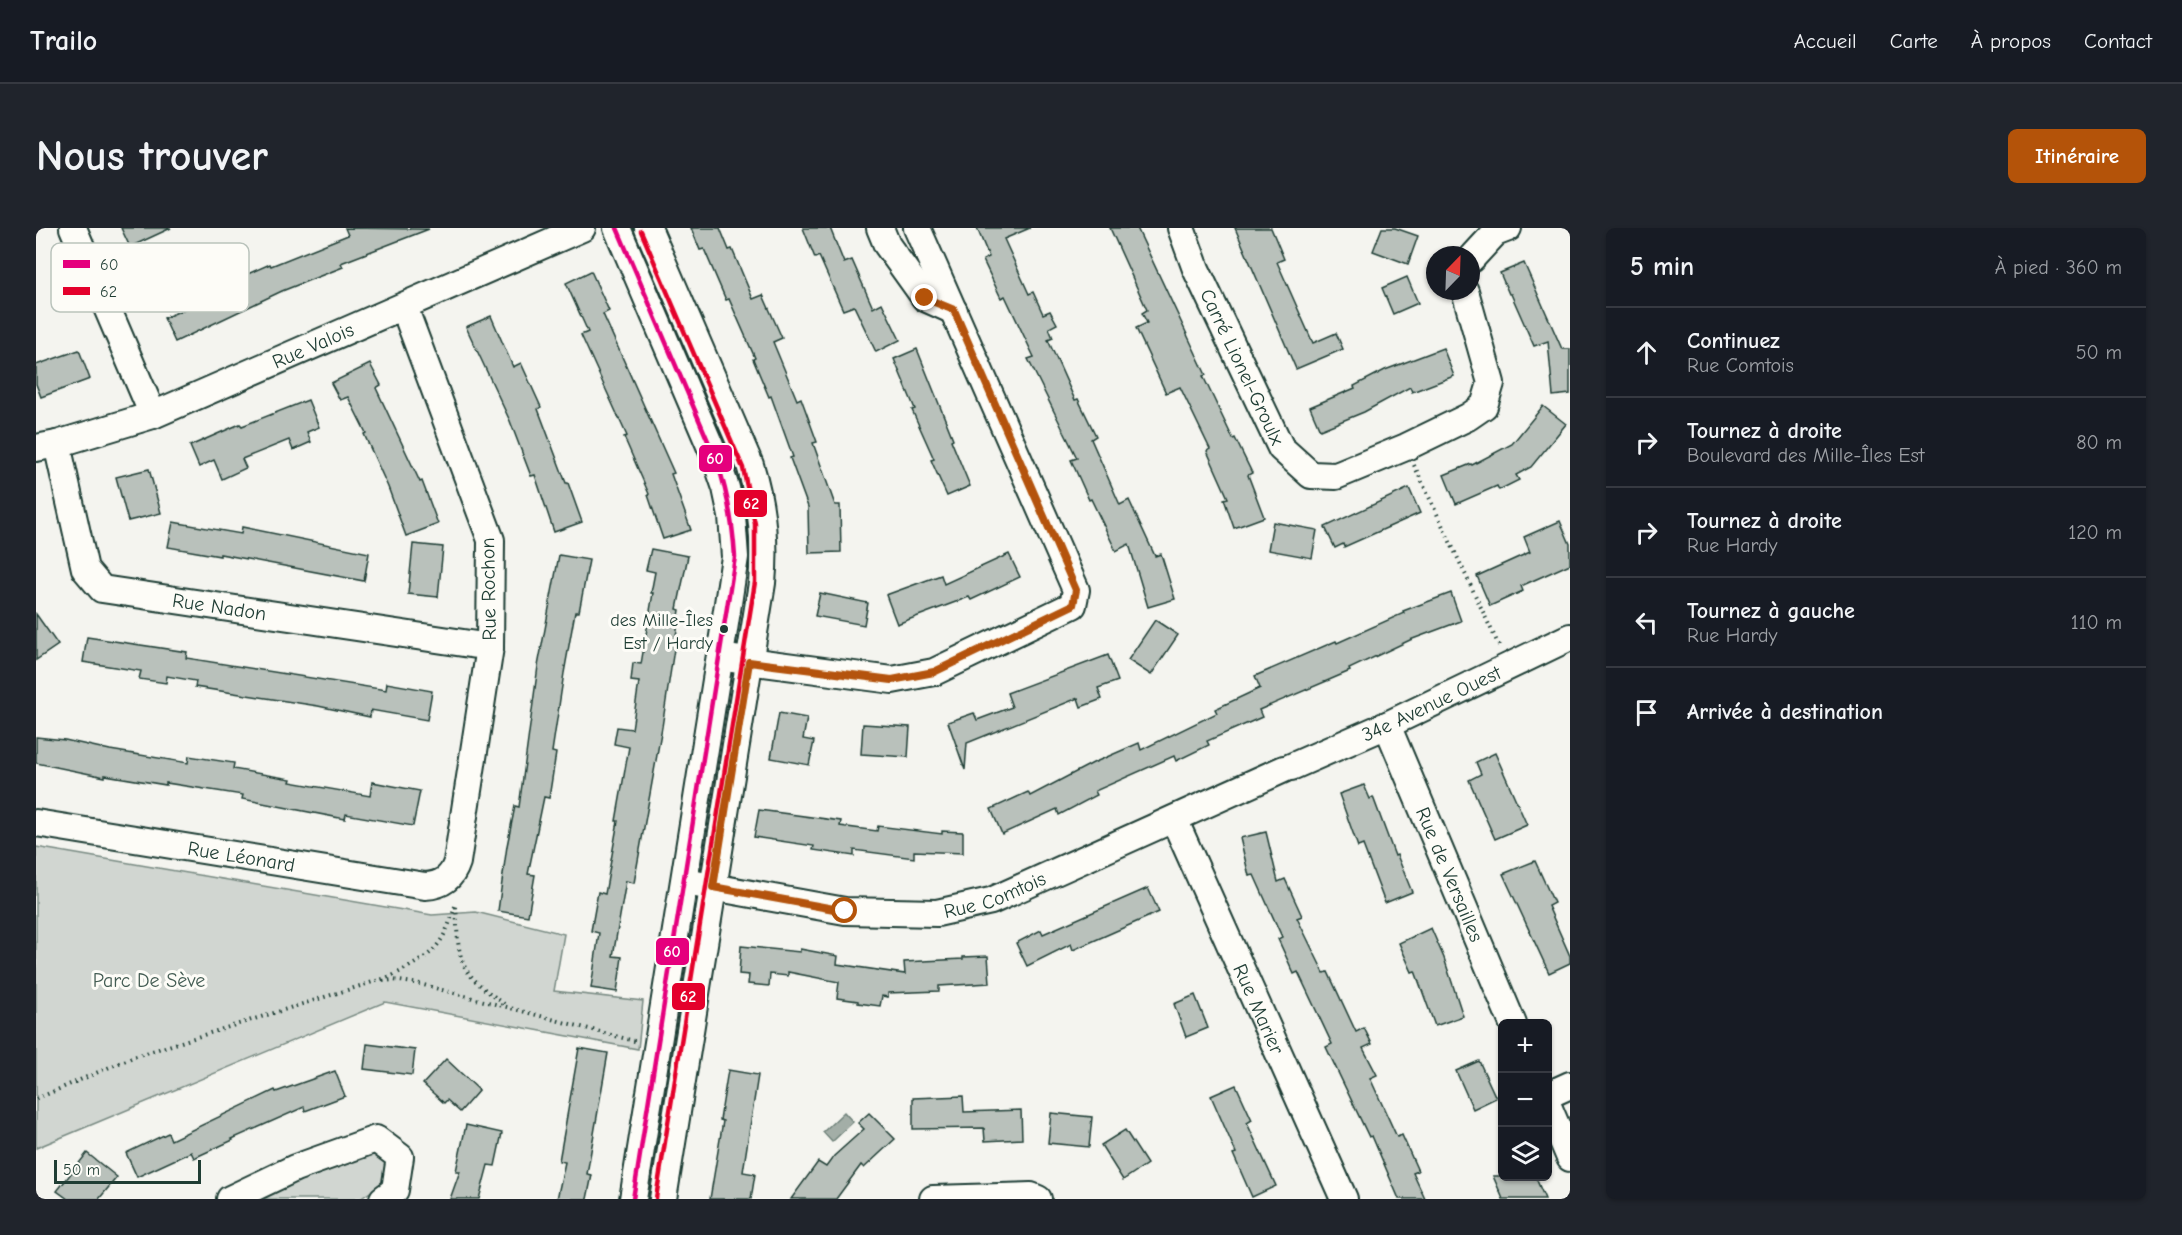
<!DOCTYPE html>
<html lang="fr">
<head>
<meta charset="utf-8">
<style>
	:root { --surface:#171b24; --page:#20242c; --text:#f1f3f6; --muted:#9ea1a6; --line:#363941; --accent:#b45309 }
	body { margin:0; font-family:"Comic Neue",sans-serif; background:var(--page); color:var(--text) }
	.controls { position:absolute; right:18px; bottom:18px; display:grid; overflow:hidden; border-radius:9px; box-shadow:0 2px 4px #0004 }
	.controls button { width:54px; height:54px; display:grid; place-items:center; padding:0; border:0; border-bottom:2px solid var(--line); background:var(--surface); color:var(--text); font:30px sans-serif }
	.compass { position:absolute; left:1390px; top:18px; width:54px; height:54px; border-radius:50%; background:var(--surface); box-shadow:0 2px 4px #0004; rotate:23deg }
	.scale { position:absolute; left:18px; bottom:15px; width:147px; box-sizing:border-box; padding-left:6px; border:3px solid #1f3d34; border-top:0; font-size:16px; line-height:21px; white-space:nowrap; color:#1f3d34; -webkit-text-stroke:4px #fdfcf7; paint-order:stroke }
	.stop { position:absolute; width:18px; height:18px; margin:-14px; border:4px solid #b45309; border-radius:50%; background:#fff }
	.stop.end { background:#b45309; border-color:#fff; box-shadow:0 2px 6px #0008 }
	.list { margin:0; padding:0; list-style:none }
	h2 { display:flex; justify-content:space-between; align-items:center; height:78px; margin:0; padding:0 24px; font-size:26px }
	h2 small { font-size:20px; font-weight:400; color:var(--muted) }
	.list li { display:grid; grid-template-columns:39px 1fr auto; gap:18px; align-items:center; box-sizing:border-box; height:90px; padding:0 24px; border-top:2px solid var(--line) }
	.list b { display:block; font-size:22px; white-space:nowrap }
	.list p { margin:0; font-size:20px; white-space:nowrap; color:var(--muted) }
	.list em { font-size:20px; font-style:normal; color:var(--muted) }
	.icon { flex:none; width:33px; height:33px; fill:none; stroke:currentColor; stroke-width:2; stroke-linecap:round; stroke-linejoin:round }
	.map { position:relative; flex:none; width:1534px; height:971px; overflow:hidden; border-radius:9px }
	header { display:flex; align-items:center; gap:36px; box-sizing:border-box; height:84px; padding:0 30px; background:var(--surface); border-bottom:2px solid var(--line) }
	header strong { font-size:28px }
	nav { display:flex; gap:33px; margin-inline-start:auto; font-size:21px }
	.intro { display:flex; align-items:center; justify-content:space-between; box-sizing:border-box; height:144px; padding:0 36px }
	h1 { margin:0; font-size:42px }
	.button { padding:15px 27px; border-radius:9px; background:var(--accent); color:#fff; font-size:21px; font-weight:700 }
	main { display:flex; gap:36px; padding:0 36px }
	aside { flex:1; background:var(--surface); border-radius:9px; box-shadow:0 2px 4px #0004 }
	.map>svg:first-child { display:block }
</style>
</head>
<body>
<header>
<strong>Trailo</strong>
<nav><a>Accueil</a><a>Carte</a><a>À propos</a><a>Contact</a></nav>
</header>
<div class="intro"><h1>Nous trouver</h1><a class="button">Itinéraire</a></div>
<main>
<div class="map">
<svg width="1534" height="971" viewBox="0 0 1534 971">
	<rect width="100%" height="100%" fill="#f4f4ef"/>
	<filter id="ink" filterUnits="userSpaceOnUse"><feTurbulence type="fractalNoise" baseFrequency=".0167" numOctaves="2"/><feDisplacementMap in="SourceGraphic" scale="12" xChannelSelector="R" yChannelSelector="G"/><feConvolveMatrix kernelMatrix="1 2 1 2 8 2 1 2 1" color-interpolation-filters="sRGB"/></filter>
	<g filter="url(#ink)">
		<g fill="#d1d6d1" stroke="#788a82" stroke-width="1.5">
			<polygon points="0,619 396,687 440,684 528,706 518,763 607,773 602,821 349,774 0,920"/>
			<polygon points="339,922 352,930 350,953 324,971 223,971 278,946"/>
		</g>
		<polygon fill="#a3aea7" stroke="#6e8179" stroke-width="1.5" points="808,884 817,894 796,914 787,904"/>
		<g fill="#b9c1bb" stroke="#1f3d34" stroke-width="1.5">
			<polygon points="85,0 135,0 94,19"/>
			<polygon points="309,0 393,1 305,35 307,39 246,63 139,114 128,90 190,63 187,57 234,36 235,38 312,7"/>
			<polygon points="655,0 684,0 693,22 696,21 717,71 727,67 746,110 737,114 761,172 765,170 781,214 777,215 799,277 804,277 805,324 773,325 772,279 754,230 757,229 735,168 733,169 717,131 719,130 693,71 690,72 668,21 664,22"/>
			<polygon points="767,0 794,0 808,35 816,32 837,80 846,75 864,112 840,124 818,78 807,82 783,28 779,30"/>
			<polygon points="941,0 994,0 968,11 993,66 997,64 1007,86 1014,83 1021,96 1013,100 1017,110 1012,112 1039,172 1042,171 1060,208 1055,211 1084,277 1093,272 1119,328 1125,326 1139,371 1112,379 1093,316 1080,323 1055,271 1053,272 1035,232 1041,230 992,131 998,129 969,68 965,70 947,32 953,29"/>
			<polygon points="1074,0 1101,0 1170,147 1167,148 1197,211 1199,210 1216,245 1212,247 1228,289 1198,300 1188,271 1192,270 1171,223 1174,221 1144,159 1130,165 1100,100 1111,95 1106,85 1111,82"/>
			<polygon points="1199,0 1235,0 1248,31 1241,34 1277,115 1300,105 1307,121 1260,141"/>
			<polygon points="1346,0 1359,0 1382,8 1372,36 1337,23"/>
			<polygon points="1488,35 1526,121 1534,121 1534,166 1517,168 1512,113 1498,118 1475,66 1473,66 1464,45"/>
			<polygon points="555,43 573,83 567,86 638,245 635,246 655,302 627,311 612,267 613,266 588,209 591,208 545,107 552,104 530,55"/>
			<polygon points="1371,49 1382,75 1357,86 1346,60"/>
			<polygon points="455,88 477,139 485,135 505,179 502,181 530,255 532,255 546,294 518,304 499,247 495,248 474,193 430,99"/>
			<polygon points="1407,120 1418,148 1376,164 1374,159 1328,184 1284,202 1274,179 1319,160 1318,158 1349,142"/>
			<polygon points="881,121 917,211 915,212 934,258 911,268 895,232 898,231 876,182 879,181 858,131"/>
			<polygon points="43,122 54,151 5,169 0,156 0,137"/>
			<polygon points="334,136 345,157 340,160 384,254 386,253 402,296 370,308 352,259 328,206 330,205 312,169 304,172 295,155"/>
			<polygon points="272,172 283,199 271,204 275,214 257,222 253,212 206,231 210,240 186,251 178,232 163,239 154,218 204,196 206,198"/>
			<polygon points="1507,178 1530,196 1495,239 1480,247 1483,252 1463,262 1461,258 1420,276 1408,247 1435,236 1436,237 1476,216"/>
			<polygon points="113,241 125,285 92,293 80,249"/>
			<polygon points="1373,260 1384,285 1308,319 1307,316 1299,320 1289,299"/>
			<polygon points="1524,293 1534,316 1534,336 1485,358 1487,363 1454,378 1441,348 1494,324 1488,309"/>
			<polygon points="137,294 205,306 206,299 333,325 328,353 184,326 184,328 132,319"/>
			<polygon points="1237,294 1281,302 1276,330 1232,322"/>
			<polygon points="377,316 407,319 402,369 372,366"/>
			<polygon points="615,321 652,328 641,381 644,382 626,499 598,655 590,653 577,728 586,729 581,764 555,760 563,705 555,703 562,664 569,666 582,593 580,593 593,519 578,516 581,499 596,501 603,454 595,453 597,435 605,436 617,365 615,365 619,344 610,342"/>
			<polygon points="973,326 984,349 935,372 933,369 861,396 850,367 905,347 908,356"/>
			<polygon points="523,327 553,332 543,384 539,384 528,445 516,524 520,525 513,570 508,569 492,646 499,647 492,688 462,683 471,618 479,578 483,579 502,438"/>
			<polygon points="784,365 832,375 828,397 779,388"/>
			<polygon points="1415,365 1425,393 1374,412 1313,441 1314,443 1223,482 1226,489 1171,513 1173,517 1140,533 1138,528 1059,563 1061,567 1023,587 1021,581 966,606 955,581 992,564 994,568 1057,535 1103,515 1105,522 1181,485 1179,481 1224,460 1219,448 1300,413 1301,415 1368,385 1367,383"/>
			<polygon points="0,386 22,417 0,432"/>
			<polygon points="1119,392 1142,407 1115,447 1092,432"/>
			<polygon points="51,409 151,424 150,430 350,462 351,455 396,463 391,492 335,482 334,489 282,478 159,459 160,453 131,448 130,455 103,451 105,443 47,434"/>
			<polygon points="1072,427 1082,453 1062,460 1066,471 1045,479 1042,470 931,515 929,542 912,494 938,485 941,492 976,479 971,465"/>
			<polygon points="743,485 771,490 767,511 778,513 773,537 735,530"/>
			<polygon points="827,496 874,499 872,529 825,526"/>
			<polygon points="0,509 29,512 74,522 152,535 153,528 198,535 197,541 255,551 254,554 334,568 336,554 384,563 377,598 310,586 309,591 206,571 207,567 130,555 130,557 69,547 69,549 0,535"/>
			<polygon points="1459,525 1491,597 1459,611 1433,552 1445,546 1440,534"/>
			<polygon points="1328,557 1334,571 1337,569 1359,628 1361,627 1376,664 1349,675 1327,617 1322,619 1303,566"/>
			<polygon points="723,582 805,593 804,598 841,603 842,598 906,606 906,603 927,604 927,625 878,623 878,630 818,622 818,628 777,622 778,618 718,609"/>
			<polygon points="1230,604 1242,654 1249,651 1266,688 1261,690 1288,745 1292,744 1320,804 1328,800 1336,816 1327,820 1341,847 1334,850 1361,909 1366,907 1382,943 1377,945 1389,971 1363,971 1336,908 1333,909 1290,819 1296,816 1262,744 1258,746 1242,711 1246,709 1218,647 1213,648 1204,610"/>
			<polygon points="1499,633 1518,675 1512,678 1534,728 1534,735 1513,745 1467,646"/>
			<polygon points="1112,660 1123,684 1037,722 1035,716 991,738 980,715 1005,702 1007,706"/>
			<polygon points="1395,700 1408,730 1427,788 1399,798 1379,743 1376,744 1363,715"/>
			<polygon points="705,718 764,724 764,721 802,728 801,736 869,746 868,734 927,731 927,729 952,728 954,755 903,758 903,763 852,765 852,769 846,768 844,778 822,775 822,773 801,770 803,754 752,744 752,748 734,746 733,758 712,756 713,747 703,746"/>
			<polygon points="1159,767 1172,800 1150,809 1138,776"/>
			<polygon points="331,816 379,822 376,847 328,841"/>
			<polygon points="543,820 572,825 551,946 556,947 551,971 521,971 529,934 523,933"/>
			<polygon points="410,831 443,862 424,884 411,872 408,875 387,856"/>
			<polygon points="1443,833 1460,870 1437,881 1420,843"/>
			<polygon points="692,842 722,847 707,944 719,946 715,971 674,971 687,893 684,892"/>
			<polygon points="299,843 309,868 269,883 268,879 196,911 197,912 158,930 155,924 101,949 90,925 132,905 135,912 239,862 240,864"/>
			<polygon points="1200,857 1216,892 1211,895 1240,958 1216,969 1197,926 1200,925 1175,868"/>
			<polygon points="927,868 928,884 985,882 986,911 949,913 948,900 877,901 877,870"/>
			<polygon points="833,885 859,911 828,940 825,937 800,971 755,971 782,934 790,939 798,928 828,901 822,895"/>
			<polygon points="1015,885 1056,889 1053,919 1012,915"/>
			<polygon points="430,897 466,905 459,938 452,937 443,971 414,971 424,943 420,943"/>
			<polygon points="1089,902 1111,936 1087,952 1065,917"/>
			<polygon points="51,925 81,949 63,971 32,971 21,963"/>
			<polygon points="1457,948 1499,948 1509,971 1467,971"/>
		</g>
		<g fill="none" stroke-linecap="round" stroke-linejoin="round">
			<defs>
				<g id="minor">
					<polyline points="37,0 117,187"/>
					<polyline points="581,0 681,234 690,260 696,288 699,329 688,402 597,971"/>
					<path d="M 612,0 L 714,237 C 726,276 730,314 726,355 L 627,971"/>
					<polyline points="844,0 851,17 889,70 918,83"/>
					<path id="s1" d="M 1145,0 L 1160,41 L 1245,220 L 1275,247 L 1300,248 L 1370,219 L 1432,189 L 1448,178 L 1455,155 L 1429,63"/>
					<polyline points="1435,31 1459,5 1472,0"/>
					<path id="s2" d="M 21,216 L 49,341 L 66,361 L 454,419"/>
					<path id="s3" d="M 0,220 L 21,216 L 117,187 L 546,0"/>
					<polyline points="697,431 856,452 898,444 1037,377 1040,362 881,0"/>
					<path id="s4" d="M 1351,497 L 1477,796"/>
					<path id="s5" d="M 1255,539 L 1351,497 L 1534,409"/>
					<path id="s6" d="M 1138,591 L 1308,971"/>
					<path id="s7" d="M 0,595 L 389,658 C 406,657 416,650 421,634 L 454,419 L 455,312 L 368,79"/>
					<path id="s8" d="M 660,656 L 809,683 L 901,685 L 955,673 L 1248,541"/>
					<polyline points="1512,867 1534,857"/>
					<polyline points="1512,878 1534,930"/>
					<polyline points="194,971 259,940 340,911 364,929 359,962 347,971"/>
					<polyline points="897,971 995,968 1002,971"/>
				</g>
			</defs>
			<use href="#minor" stroke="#1f3d34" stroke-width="30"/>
			<g stroke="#1f3d34" stroke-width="4" stroke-dasharray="1.5 4.5" stroke-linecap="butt">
				<polyline points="1378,237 1464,420"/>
				<path d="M 420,679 C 422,701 419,730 435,748 C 444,759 457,767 468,776"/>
				<polyline points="347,753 357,752 384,756 602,814"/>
				<path d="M 0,871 L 97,829 L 356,748 C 397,726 406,722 420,675"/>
			</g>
			<use href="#minor" stroke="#fdfcf7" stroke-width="26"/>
			<defs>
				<path id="bus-1" d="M 581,0 L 681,234 C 692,266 697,296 699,329 L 597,971"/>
				<polyline id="bus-2" points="605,3 707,240 719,296 719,354 620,970"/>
			</defs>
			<use href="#bus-1" stroke="#fdfcf7" stroke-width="9"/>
			<use href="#bus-2" stroke="#fdfcf7" stroke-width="9"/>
			<use href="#bus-1" stroke="#e5007d" stroke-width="4.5"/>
			<use href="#bus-2" stroke="#e4002b" stroke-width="4.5"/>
		</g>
	</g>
	<g fill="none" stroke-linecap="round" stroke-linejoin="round" filter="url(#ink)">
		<polyline stroke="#b45309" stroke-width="8" points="809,683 677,659 713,434 856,452 898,444 1037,377 1040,362 918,82 889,70"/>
	</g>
	<circle fill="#1f3d34" stroke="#fdfcf7" stroke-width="2" cx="688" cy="401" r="5"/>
	<g text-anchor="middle" stroke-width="6" stroke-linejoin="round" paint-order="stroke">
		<g font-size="18" fill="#1f3d34" stroke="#fdfcf7" text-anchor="end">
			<text x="677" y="398">des Mille-Îles<tspan x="677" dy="23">Est / Hardy</tspan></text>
		</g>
		<g font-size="20" fill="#1f3d34" stroke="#fdfcf7">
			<text dy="7" stroke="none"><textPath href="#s3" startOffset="296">Rue Valois</textPath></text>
			<text dy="7" stroke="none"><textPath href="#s1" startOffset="152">Carré Lionel-Groulx</textPath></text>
			<text transform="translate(452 361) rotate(-91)" y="7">Rue Rochon</text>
			<text dy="7" stroke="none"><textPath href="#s2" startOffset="273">Rue Nadon</textPath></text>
			<text dy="7" stroke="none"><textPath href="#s5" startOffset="154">34e Avenue Ouest</textPath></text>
			<text dy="7" stroke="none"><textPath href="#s7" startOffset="208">Rue Léonard</textPath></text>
			<text dy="7" stroke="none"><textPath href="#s4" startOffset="162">Rue de Versailles</textPath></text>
			<text dy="7" stroke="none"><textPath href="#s8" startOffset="304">Rue Comtois</textPath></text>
			<text dy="7" stroke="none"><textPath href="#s6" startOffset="208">Rue Marier</textPath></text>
		</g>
		<g font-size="20" fill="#435c53" stroke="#fdfcf7">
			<text x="113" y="759">Parc De Sève</text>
		</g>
	</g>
	<rect x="15" y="15" width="198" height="69" rx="9" fill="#fdfcf7" stroke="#bac3bc" stroke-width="1.5"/>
	<rect x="27" y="32" width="27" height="8" fill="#e5007d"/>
	<rect x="27" y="59" width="27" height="8" fill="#e4002b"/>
	<g font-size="16" fill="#1f3d34">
		<text x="64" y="42">60</text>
		<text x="64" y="69">62</text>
	</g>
	<g stroke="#fdfcf7" stroke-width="2">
		<rect x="662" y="216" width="35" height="29" rx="6" fill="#e5007d"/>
		<rect x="697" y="261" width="35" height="29" rx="6" fill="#e4002b"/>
		<rect x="619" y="709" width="35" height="29" rx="6" fill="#e5007d"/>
		<rect x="635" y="754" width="35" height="29" rx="6" fill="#e4002b"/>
	</g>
	<g font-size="16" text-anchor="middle" font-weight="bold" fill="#fff">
		<text x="679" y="236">60</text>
		<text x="715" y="281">62</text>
		<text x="636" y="729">60</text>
		<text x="652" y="774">62</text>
	</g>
</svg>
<div class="controls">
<button>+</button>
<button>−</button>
<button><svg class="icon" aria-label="layers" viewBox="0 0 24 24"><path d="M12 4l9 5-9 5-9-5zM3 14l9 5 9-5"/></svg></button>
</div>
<svg class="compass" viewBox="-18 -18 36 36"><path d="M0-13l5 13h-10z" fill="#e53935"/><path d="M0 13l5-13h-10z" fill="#9ea1a6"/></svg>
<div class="scale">50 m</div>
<div class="stop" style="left:809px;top:683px"></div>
<div class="stop end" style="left:889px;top:70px"></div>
</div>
<aside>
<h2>5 min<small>À pied · 360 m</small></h2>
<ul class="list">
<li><svg class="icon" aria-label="ahead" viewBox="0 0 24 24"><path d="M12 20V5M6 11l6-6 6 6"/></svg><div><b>Continuez</b><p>Rue Comtois</p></div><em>50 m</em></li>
<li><svg class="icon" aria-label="right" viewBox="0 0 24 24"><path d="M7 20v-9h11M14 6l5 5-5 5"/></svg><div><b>Tournez à droite</b><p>Boulevard des Mille-Îles Est</p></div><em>80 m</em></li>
<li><svg class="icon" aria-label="right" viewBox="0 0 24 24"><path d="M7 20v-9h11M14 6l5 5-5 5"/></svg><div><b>Tournez à droite</b><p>Rue Hardy</p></div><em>120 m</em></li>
<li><svg class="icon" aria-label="left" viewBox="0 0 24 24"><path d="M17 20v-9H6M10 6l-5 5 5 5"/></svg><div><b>Tournez à gauche</b><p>Rue Hardy</p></div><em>110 m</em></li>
<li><svg class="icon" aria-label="arrive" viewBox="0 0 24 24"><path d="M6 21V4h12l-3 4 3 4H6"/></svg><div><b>Arrivée à destination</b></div></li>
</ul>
</aside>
</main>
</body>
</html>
